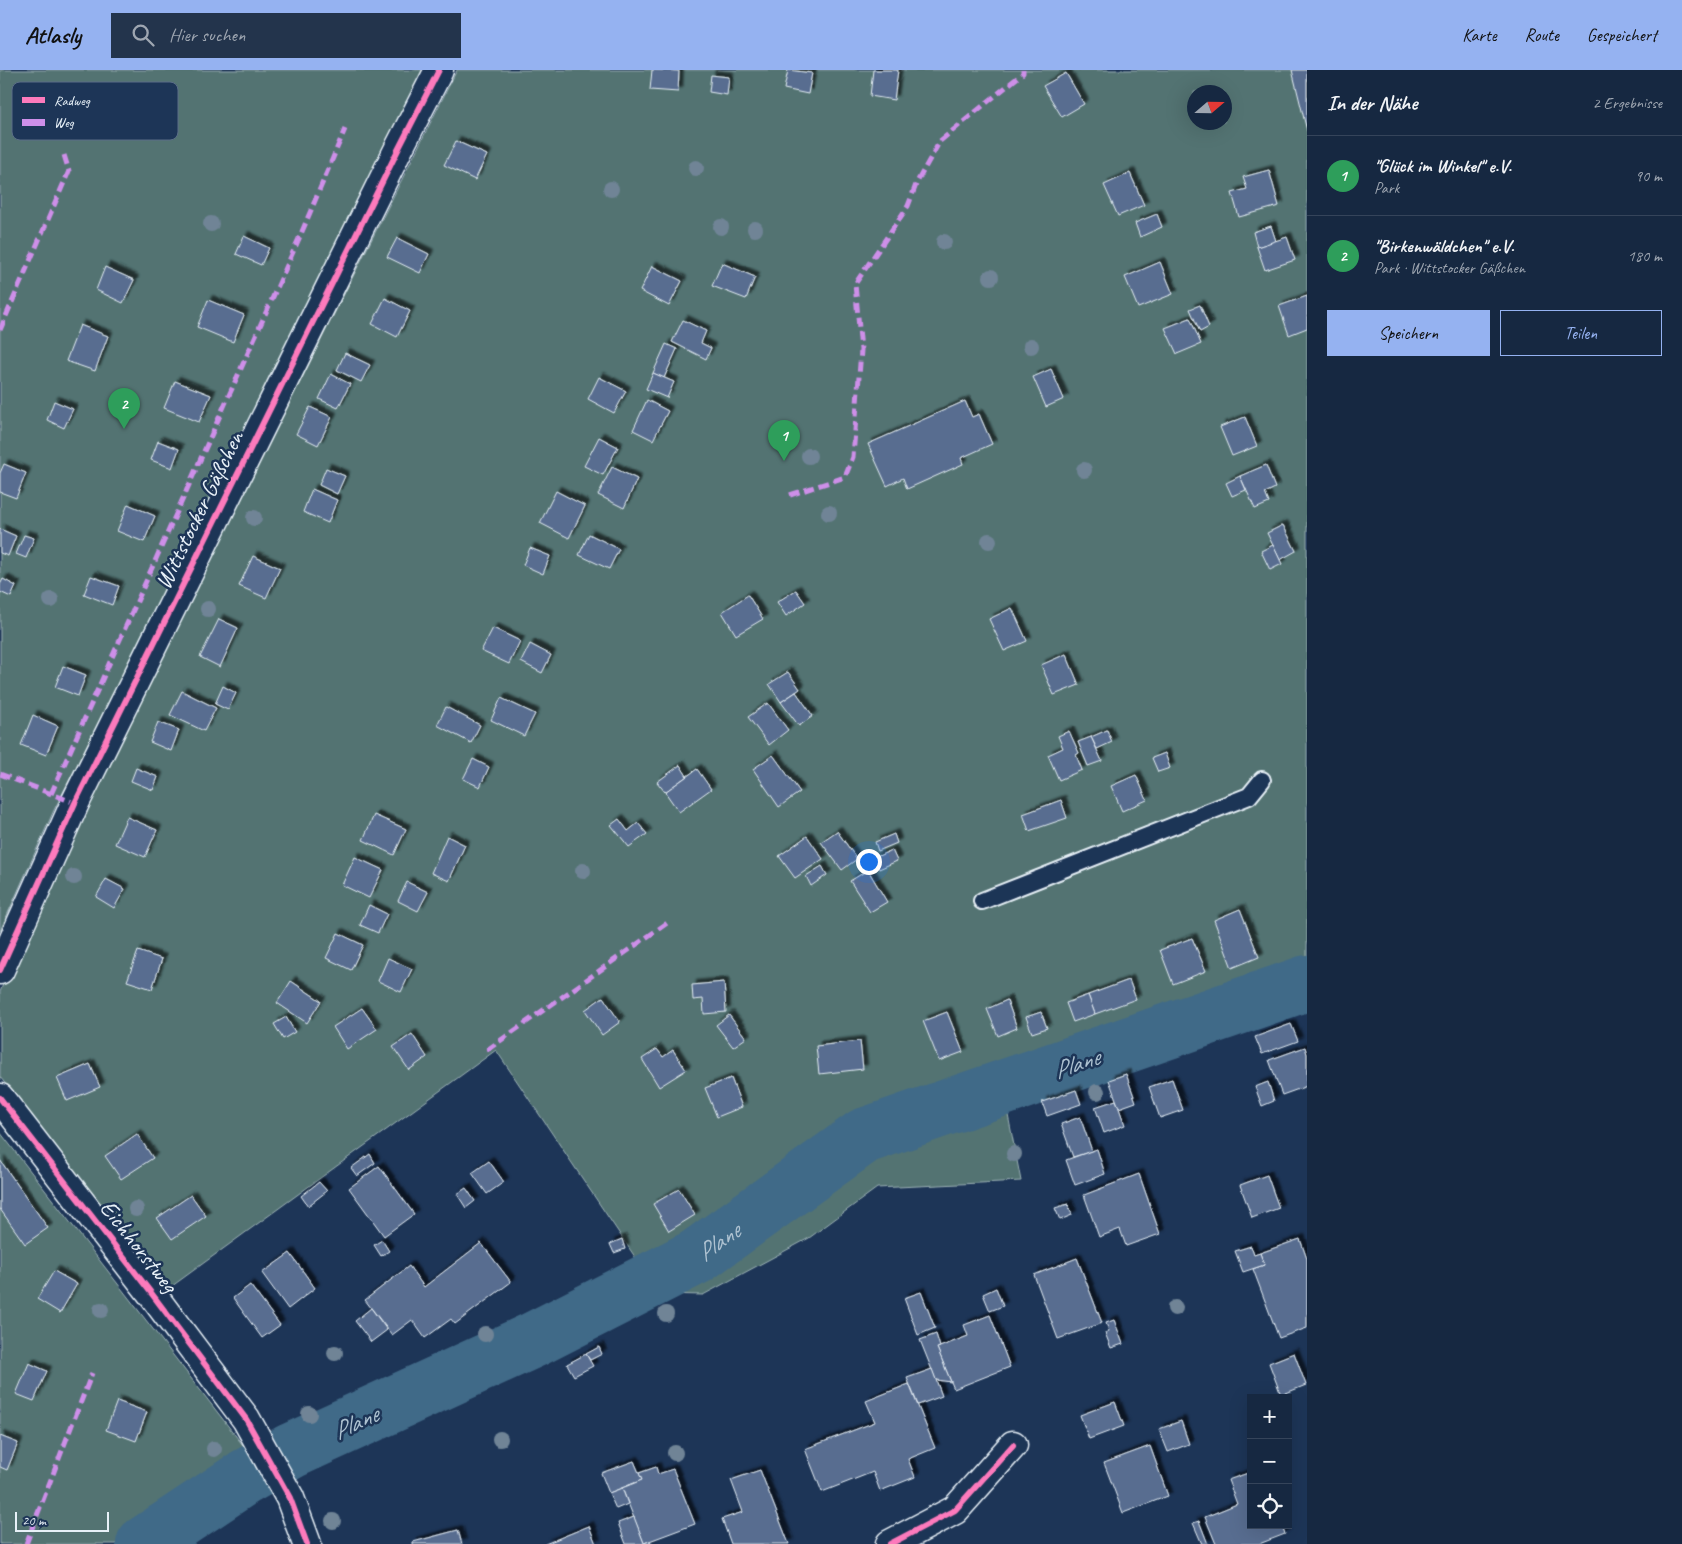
<!DOCTYPE html>
<html lang="de">
<head>
<meta charset="utf-8">
<style>
	:root { --surface:#162841; --page:#23344c; --text:#f1f3f6; --muted:#9ea6b1; --line:#35445a; --accent:#95b2f1 }
	body { margin:0; font-family:Caveat,sans-serif; background:var(--page); color:var(--text) }
	.controls { position:absolute; right:15px; bottom:15px; display:grid; overflow:hidden; border-radius:0px; box-shadow:0 5px 20px #0002 }
	.controls button { width:45px; height:45px; display:grid; place-items:center; padding:0; border:0; border-bottom:1px solid var(--line); background:var(--surface); color:var(--text); font:25px sans-serif }
	.compass { position:absolute; left:1187px; top:15px; width:45px; height:45px; border-radius:50%; background:var(--surface); box-shadow:0 5px 20px #0002; rotate:70deg }
	.scale { position:absolute; left:15px; bottom:12px; width:94px; box-sizing:border-box; padding-left:5px; border:2px solid #e8f1f8; border-top:0; font-size:14px; line-height:18px; white-space:nowrap; color:#e8f1f8; -webkit-text-stroke:4px #1d3557; paint-order:stroke }
	.you { position:absolute; left:868px; top:791px; width:18px; height:18px; margin:-12px; border:4px solid #fff; border-radius:50%; background:#1a73e8; box-shadow:0 0 0 8px #1a73e833 }
	.badge { display:grid; place-items:center; width:32px; height:32px; border-radius:50%; background:var(--accent); color:#fff; font-size:16px; font-weight:700 }
	.pin { position:absolute; translate:-50% -41px; filter:drop-shadow(0 1px 2px #0008) }
	.pin::after { content:''; position:absolute; top:26px; width:18px; height:15px; background:inherit; clip-path:polygon(0 0,100% 0,50% 100%) }
	.list { margin:0; padding:0; list-style:none }
	h2 { display:flex; justify-content:space-between; align-items:center; height:65px; margin:0; padding:0 20px; font-size:21px }
	h2 small { font-size:16px; font-weight:400; color:var(--muted) }
	.list li { display:grid; grid-template-columns:32px 1fr auto; gap:15px; align-items:center; box-sizing:border-box; height:80px; padding:0 20px; border-top:1px solid var(--line) }
	.list b { display:block; font-size:19px; white-space:nowrap }
	.list p { margin:0; font-size:16px; white-space:nowrap; color:var(--muted) }
	.list em { font-size:16px; font-style:normal; color:var(--muted) }
	.actions { display:flex; gap:10px; padding:15px 20px }
	.actions a { flex:1; padding:11px 0; border:1px solid var(--accent); border-radius:0px; text-align:center; font-size:18px; color:var(--accent) }
	.actions .main { background:var(--accent); color:#111 }
	.icon { flex:none; width:28px; height:28px; fill:none; stroke:currentColor; stroke-width:2; stroke-linecap:round; stroke-linejoin:round }
	.map { position:relative; flex:none; width:1307px; height:1474px; overflow:hidden }
	header { display:flex; align-items:center; gap:30px; box-sizing:border-box; height:70px; padding:0 25px; background:var(--accent); color:#111 }
	header strong { font-size:24px }
	nav { display:flex; gap:28px; margin-inline-start:auto; font-size:18px }
	.search { width:350px; height:45px; background:var(--page); display:flex; align-items:center; gap:12px; box-sizing:border-box; padding:0 18px; border-radius:0px; color:var(--muted); font-size:19px }
	main { display:flex }
	aside { flex:1; background:var(--surface) }
	.map>svg:first-child { display:block }
</style>
</head>
<body>
<header>
<strong>Atlasly</strong>
<div class="search"><svg class="icon" aria-label="search" viewBox="0 0 24 24"><circle cx="10" cy="10" r="6"/><path d="M15 15l6 6"/></svg>Hier suchen</div>
<nav><a>Karte</a><a>Route</a><a>Gespeichert</a></nav>
</header>
<main>
<div class="map">
<svg width="1307" height="1474" viewBox="0 0 1307 1474">
	<defs>
		<filter id="shadow"><feDropShadow dx="4.5" dy="-4.5" stdDeviation="1" flood-color="#0009"/></filter>
	</defs>
	<rect width="100%" height="100%" fill="#1d3557"/>
	<filter id="ink" filterUnits="userSpaceOnUse"><feTurbulence type="fractalNoise" baseFrequency=".02" numOctaves="2"/><feDisplacementMap in="SourceGraphic" scale="10" xChannelSelector="R" yChannelSelector="G"/><feConvolveMatrix kernelMatrix="1 2 1 2 8 2 1 2 1" color-interpolation-filters="sRGB"/></filter>
	<g filter="url(#ink)">
		<g fill="#527372" stroke="#9db2b5" fill-rule="evenodd">
			<polygon points="0,0 432,0 54,740 0,861"/>
			<path d="M 457,0 L 1307,0 L 1307,923 L 1006,1035 L 1021,1111 L 877,1118 L 809,1168 L 703,1225 L 660,1224 L 496,980 L 168,1219 L 0,1007 L 0,922 L 16,881 L 90,729 ZM 1194,22 L 1224,22 L 1224,52 L 1194,52 Z"/>
			<polygon points="0,1062 256,1392 262,1409 161,1474 0,1474"/>
		</g>
		<g fill="none" stroke-linecap="round" stroke-linejoin="round">
			<path stroke="#416a88" stroke-width="56" id="s1" d="M 144,1474 L 245,1407 L 291,1381 L 533,1270 L 696,1187 L 864,1066 L 1307,913"/>
		</g>
		<g fill="#586d90" stroke="#e8f1f8" filter="url(#shadow)">
			<polygon points="652,0 679,1 678,22 650,20"/>
			<polygon points="788,0 812,3 808,24 784,19"/>
			<polygon points="873,0 898,0 894,30 870,26"/>
			<polygon points="1292,0 1307,0 1307,61"/>
			<polygon points="1066,3 1084,34 1062,47 1043,16"/>
			<polygon points="711,5 729,7 727,25 709,22"/>
			<polygon points="456,71 487,85 475,110 444,95"/>
			<polygon points="1269,100 1279,136 1239,147 1232,123 1247,119 1243,107"/>
			<polygon points="1130,103 1144,135 1118,146 1104,115"/>
			<polygon points="1157,144 1162,157 1140,167 1135,153"/>
			<polygon points="1271,156 1276,171 1257,177 1253,162"/>
			<polygon points="244,166 269,178 261,195 236,184"/>
			<polygon points="1287,167 1295,190 1265,200 1257,177"/>
			<polygon points="397,168 429,184 420,203 387,187"/>
			<polygon points="1160,192 1173,224 1138,238 1125,207"/>
			<polygon points="722,193 755,207 746,229 712,216"/>
			<polygon points="652,196 682,211 669,236 640,221"/>
			<polygon points="105,197 134,210 123,233 96,220"/>
			<polygon points="1307,226 1307,258 1289,265 1279,236"/>
			<polygon points="385,228 410,241 397,267 372,254"/>
			<polygon points="208,230 244,245 233,272 197,257"/>
			<polygon points="1200,235 1209,257 1200,262 1190,239"/>
			<polygon points="1190,248 1201,274 1177,284 1165,258"/>
			<polygon points="683,250 706,261 701,273 711,278 706,289 672,272"/>
			<polygon points="80,255 108,266 95,301 66,291"/>
			<polygon points="666,274 677,279 664,308 653,303"/>
			<polygon points="345,283 370,295 361,312 337,300"/>
			<polygon points="1051,299 1064,329 1046,337 1033,307"/>
			<polygon points="653,303 674,312 667,328 646,319"/>
			<polygon points="331,304 350,314 338,338 319,329"/>
			<polygon points="599,307 626,321 614,343 588,329"/>
			<polygon points="175,311 211,325 199,352 164,338"/>
			<polygon points="647,330 668,341 653,370 633,360"/>
			<polygon points="54,331 73,339 64,358 47,350"/>
			<polygon points="965,331 972,347 979,344 992,374 961,388 963,394 907,419 903,408 887,416 868,374"/>
			<polygon points="310,337 332,347 318,375 296,364"/>
			<polygon points="1245,347 1257,376 1232,386 1220,357"/>
			<polygon points="599,367 618,377 603,405 584,396"/>
			<polygon points="158,371 179,379 172,398 151,390"/>
			<polygon points="4,394 26,403 16,428 0,422 0,403"/>
			<polygon points="1266,395 1275,418 1265,423 1269,433 1255,439 1240,406"/>
			<polygon points="612,397 637,409 624,438 598,425"/>
			<polygon points="326,398 345,406 337,424 319,415"/>
			<polygon points="1240,406 1246,420 1232,426 1226,413"/>
			<polygon points="312,419 337,430 328,453 303,442"/>
			<polygon points="556,421 585,436 569,468 540,453"/>
			<polygon points="128,434 155,446 144,472 117,461"/>
			<polygon points="1283,455 1296,481 1280,490 1267,463"/>
			<polygon points="0,459 16,466 8,486 0,483"/>
			<polygon points="589,464 619,479 609,499 579,485"/>
			<polygon points="24,465 34,468 26,488 16,484"/>
			<polygon points="1273,475 1282,494 1270,500 1261,481"/>
			<polygon points="530,478 550,486 543,504 523,495"/>
			<polygon points="253,486 280,498 266,528 239,516"/>
			<polygon points="91,506 119,516 112,535 84,524"/>
			<polygon points="3,509 16,516 11,527 0,522 0,515"/>
			<polygon points="796,520 805,533 786,546 777,532"/>
			<polygon points="748,525 763,549 736,565 722,542"/>
			<polygon points="1012,538 1027,571 1004,581 989,549"/>
			<polygon points="219,549 238,558 220,597 200,587"/>
			<polygon points="493,558 520,571 509,594 481,581"/>
			<polygon points="530,574 551,585 542,603 521,592"/>
			<polygon points="1066,584 1079,615 1054,625 1041,595"/>
			<polygon points="63,596 86,605 78,626 55,617"/>
			<polygon points="788,602 800,619 781,632 769,614"/>
			<polygon points="223,616 236,623 228,640 215,634"/>
			<polygon points="182,621 216,638 204,661 170,645"/>
			<polygon points="796,622 813,646 799,656 781,632"/>
			<polygon points="501,628 535,644 524,666 491,650"/>
			<polygon points="768,633 788,660 769,675 748,647"/>
			<polygon points="446,637 480,655 471,673 437,655"/>
			<polygon points="33,645 58,656 46,685 21,675"/>
			<polygon points="158,652 179,660 171,681 150,672"/>
			<polygon points="1107,660 1112,672 1097,679 1091,667"/>
			<polygon points="1069,661 1079,683 1076,685 1082,700 1059,710 1048,685 1063,678 1058,666"/>
			<polygon points="1091,667 1102,691 1088,696 1078,672"/>
			<polygon points="1165,683 1170,698 1158,702 1152,688"/>
			<polygon points="773,685 800,722 779,737 753,699"/>
			<polygon points="473,689 489,697 480,717 463,709"/>
			<polygon points="680,695 687,706 665,722 657,712"/>
			<polygon points="136,698 158,707 153,720 131,711"/>
			<polygon points="697,699 711,719 679,742 665,722"/>
			<polygon points="1136,705 1147,730 1122,741 1111,716"/>
			<polygon points="1061,730 1067,748 1029,761 1023,744"/>
			<polygon points="374,745 406,759 394,785 363,770"/>
			<polygon points="127,747 157,760 145,787 115,774"/>
			<polygon points="619,749 628,761 638,753 647,764 629,777 611,755"/>
			<polygon points="837,761 857,789 842,800 821,772"/>
			<polygon points="894,764 897,773 878,781 875,772"/>
			<polygon points="447,766 465,775 449,811 431,803"/>
			<polygon points="807,766 823,789 795,808 779,786"/>
			<polygon points="892,780 897,791 879,799 874,788"/>
			<polygon points="355,787 383,800 369,828 342,815"/>
			<polygon points="822,796 827,805 811,816 806,806"/>
			<polygon points="868,800 887,832 870,842 850,811"/>
			<polygon points="106,809 125,819 114,838 96,827"/>
			<polygon points="407,812 428,822 418,841 398,831"/>
			<polygon points="369,835 387,844 378,863 360,855"/>
			<polygon points="1240,839 1259,887 1232,898 1214,850"/>
			<polygon points="338,863 363,875 351,900 326,888"/>
			<polygon points="1192,868 1206,901 1173,914 1160,880"/>
			<polygon points="138,881 162,889 152,919 127,911"/>
			<polygon points="388,888 412,899 401,922 378,911"/>
			<polygon points="1129,910 1136,929 1095,944 1088,925"/>
			<polygon points="291,911 321,931 307,953 277,933"/>
			<polygon points="724,912 726,942 704,944 703,929 693,930 692,915"/>
			<polygon points="1088,925 1095,944 1073,952 1066,933"/>
			<polygon points="603,927 620,952 602,965 585,940"/>
			<polygon points="1007,930 1017,958 998,966 987,939"/>
			<polygon points="362,938 377,959 347,979 333,957"/>
			<polygon points="947,942 963,982 939,991 923,951"/>
			<polygon points="1041,942 1047,958 1032,963 1026,947"/>
			<polygon points="729,945 746,968 733,977 716,955"/>
			<polygon points="286,947 295,962 283,969 274,954"/>
			<polygon points="1291,954 1298,971 1262,984 1255,967"/>
			<polygon points="412,964 427,987 409,1000 393,977"/>
			<polygon points="860,971 863,999 819,1004 816,976"/>
			<polygon points="1305,977 1307,984 1307,1016 1282,1025 1269,990"/>
			<polygon points="657,979 663,987 673,980 686,1000 659,1017 642,989"/>
			<polygon points="90,994 100,1017 67,1031 57,1008"/>
			<polygon points="1126,1004 1136,1032 1119,1038 1109,1010"/>
			<polygon points="731,1008 742,1037 717,1047 705,1018"/>
			<polygon points="1172,1009 1183,1040 1160,1048 1149,1017"/>
			<polygon points="1268,1012 1274,1031 1262,1036 1255,1017"/>
			<polygon points="1076,1020 1081,1034 1047,1046 1042,1032"/>
			<polygon points="1116,1030 1125,1055 1104,1063 1095,1037"/>
			<polygon points="1080,1047 1092,1081 1073,1087 1061,1054"/>
			<polygon points="137,1064 153,1088 121,1109 105,1086"/>
			<polygon points="1097,1079 1105,1104 1075,1115 1066,1090"/>
			<polygon points="370,1084 375,1093 357,1106 351,1098"/>
			<polygon points="0,1090 48,1158 25,1174 0,1139"/>
			<polygon points="489,1091 504,1112 487,1124 472,1103"/>
			<polygon points="379,1096 414,1144 384,1166 349,1118"/>
			<polygon points="1139,1104 1160,1164 1126,1176 1120,1159 1099,1167 1084,1125"/>
			<polygon points="1267,1105 1279,1138 1252,1148 1240,1115"/>
			<polygon points="319,1112 327,1121 308,1136 301,1126"/>
			<polygon points="466,1118 475,1131 466,1138 457,1124"/>
			<polygon points="679,1119 695,1145 669,1161 653,1134"/>
			<polygon points="191,1125 206,1146 172,1169 157,1148"/>
			<polygon points="1068,1134 1072,1145 1060,1150 1055,1138"/>
			<polygon points="622,1169 625,1179 614,1183 610,1174"/>
			<polygon points="1300,1169 1307,1189 1307,1258 1279,1268 1253,1199 1264,1195 1260,1183"/>
			<polygon points="382,1170 389,1181 381,1186 374,1175"/>
			<polygon points="481,1173 511,1212 455,1254 451,1249 425,1268 412,1250 392,1265 365,1230 409,1196 424,1217"/>
			<polygon points="1251,1176 1254,1185 1260,1183 1264,1195 1243,1202 1235,1181"/>
			<polygon points="290,1183 315,1218 288,1239 262,1203"/>
			<polygon points="1077,1188 1102,1253 1058,1269 1034,1205"/>
			<polygon points="54,1201 77,1214 60,1243 37,1229"/>
			<polygon points="250,1215 280,1255 262,1268 233,1228"/>
			<polygon points="996,1218 1003,1236 990,1241 983,1224"/>
			<polygon points="921,1222 935,1258 918,1265 904,1228"/>
			<polygon points="371,1238 387,1260 371,1272 355,1251"/>
			<polygon points="990,1245 1010,1297 954,1319 937,1278 968,1266 964,1255"/>
			<polygon points="1114,1250 1123,1274 1111,1278 1105,1263 1109,1261 1106,1253"/>
			<polygon points="936,1264 940,1277 937,1278 951,1312 936,1310 920,1270"/>
			<polygon points="599,1277 602,1284 590,1290 586,1284"/>
			<polygon points="1294,1283 1306,1315 1281,1325 1269,1293"/>
			<polygon points="586,1284 593,1296 574,1306 567,1294"/>
			<polygon points="29,1293 47,1301 34,1331 16,1324"/>
			<polygon points="932,1299 942,1326 918,1335 907,1308"/>
			<polygon points="909,1314 935,1378 908,1389 915,1407 880,1421 873,1402 822,1422 805,1379 875,1352 866,1331"/>
			<polygon points="117,1331 147,1342 136,1371 106,1360"/>
			<polygon points="1115,1332 1124,1356 1089,1369 1080,1345"/>
			<polygon points="1181,1351 1189,1374 1168,1382 1159,1359"/>
			<polygon points="0,1366 18,1373 7,1400 0,1397"/>
			<polygon points="1150,1376 1168,1426 1123,1443 1104,1393"/>
			<polygon points="634,1391 642,1410 609,1423 601,1403"/>
			<polygon points="656,1397 658,1404 673,1399 695,1454 644,1473 622,1418 642,1410 639,1403"/>
			<polygon points="760,1400 789,1474 731,1474 722,1449 743,1442 731,1410"/>
			<polygon points="1251,1402 1251,1455 1282,1455 1285,1464 1259,1474 1216,1474 1205,1447 1237,1434 1228,1410"/>
			<polygon points="622,1418 628,1434 616,1439 609,1423"/>
			<polygon points="634,1447 644,1473 650,1471 652,1474 626,1474 618,1453"/>
			<polygon points="1199,1451 1208,1474 1202,1474 1193,1453"/>
			<polygon points="589,1456 596,1474 545,1474"/>
			<polygon points="458,1460 462,1474 413,1474 413,1472"/>
		</g>
		<g fill="none" stroke-linecap="round" stroke-linejoin="round">
			<defs>
				<polyline id="service" points="982,831 1249,726 1262,710"/>
				<g id="minor">
					<polyline points="0,900 75,733 398,80 439,0"/>
					<polyline points="0,1028 152,1224 246,1349 290,1428 307,1474"/>
					<polyline points="890,1474 955,1440 1013,1375"/>
				</g>
			</defs>
			<use href="#service" stroke="#e8f1f8" stroke-width="20"/>
			<use href="#minor" stroke="#e8f1f8" stroke-width="31"/>
			<use href="#service" stroke="#1d3557" stroke-width="16"/>
			<use href="#minor" stroke="#1d3557" stroke-width="28"/>
			<g stroke="#ce8fe9" stroke-width="5" stroke-dasharray="10 5" stroke-linecap="butt">
				<polyline points="0,260 69,101 64,85"/>
				<polyline points="790,425 845,407 853,387 861,280 855,214 908,136 917,112 940,71 1023,3 1023,0"/>
				<polyline points="0,704 75,733"/>
				<polyline points="51,724 301,164 345,59"/>
				<polyline points="487,980 667,853"/>
				<polyline points="26,1474 92,1303"/>
			</g>
			<defs>
				<g id="cycleway">
					<polyline points="0,900 75,733 398,80 439,0"/>
					<polyline points="0,1028 152,1224 246,1349 290,1428 307,1474"/>
					<polyline points="890,1474 955,1440 1013,1375"/>
				</g>
			</defs>
			<use href="#cycleway" stroke="#1d3557" stroke-width="9"/>
			<use href="#cycleway" stroke="#fd7abc" stroke-width="6"/>
		</g>
		<g fill="#708496">
			<circle cx="696" cy="98" r="8"/>
			<circle cx="611" cy="119" r="8"/>
			<circle cx="211" cy="154" r="8"/>
			<circle cx="721" cy="157" r="8"/>
			<circle cx="755" cy="159" r="8"/>
			<circle cx="944" cy="172" r="8"/>
			<circle cx="991" cy="207" r="8"/>
			<circle cx="1031" cy="276" r="8"/>
			<circle cx="809" cy="386" r="8"/>
			<circle cx="1084" cy="400" r="8"/>
			<circle cx="829" cy="443" r="8"/>
			<circle cx="254" cy="448" r="8"/>
			<circle cx="989" cy="471" r="8"/>
			<circle cx="51" cy="530" r="8"/>
			<circle cx="208" cy="539" r="8"/>
			<circle cx="583" cy="801" r="8"/>
			<circle cx="74" cy="807" r="8"/>
			<circle cx="1097" cy="1022" r="8"/>
			<circle cx="1014" cy="1084" r="8"/>
			<circle cx="136" cy="1139" r="8"/>
			<circle cx="1175" cy="1238" r="8"/>
			<circle cx="101" cy="1240" r="8"/>
			<circle cx="666" cy="1244" r="8"/>
			<circle cx="485" cy="1264" r="8"/>
			<circle cx="335" cy="1283" r="8"/>
			<circle cx="309" cy="1344" r="8"/>
			<circle cx="500" cy="1369" r="8"/>
			<circle cx="214" cy="1379" r="8"/>
			<circle cx="675" cy="1383" r="8"/>
			<circle cx="333" cy="1451" r="8"/>
		</g>
	</g>
	<g text-anchor="middle" stroke-width="5" stroke-linejoin="round" paint-order="stroke">
		<g font-size="24" fill="#e8f1f8" stroke="#1d3557">
			<text transform="translate(199 440) rotate(-64)" y="8">Wittstocker Gäßchen</text>
			<text transform="translate(139 1176) rotate(52)" y="8">Eichhorstweg</text>
		</g>
		<g font-size="25" font-style="italic" fill="#aec2d1" stroke="#1d3557">
			<text transform="translate(1076 993) rotate(-19)" y="9">Plane</text>
			<text dy="9" stroke="none"><textPath href="#s1" startOffset="650">Plane</textPath></text>
			<text transform="translate(355 1352) rotate(-25)" y="9">Plane</text>
		</g>
	</g>
	<rect x="12" y="12" width="166" height="58" rx="8" fill="#1d3557" stroke="#5a6d87" stroke-width="1"/>
	<rect x="22" y="27" width="23" height="6" fill="#fd7abc"/>
	<rect x="22" y="49" width="23" height="7" fill="#ce8fe9"/>
	<g font-size="14" fill="#e8f1f8">
		<text x="54" y="35">Radweg</text>
		<text x="54" y="57">Weg</text>
	</g>
</svg>
<div class="controls">
<button>+</button>
<button>−</button>
<button><svg class="icon" aria-label="locate" viewBox="0 0 24 24"><circle cx="12" cy="12" r="6"/><path d="M12 2v4M12 18v4M2 12h4M18 12h4"/></svg></button>
</div>
<svg class="compass" viewBox="-18 -18 36 36"><path d="M0-13l5 13h-10z" fill="#e53935"/><path d="M0 13l5-13h-10z" fill="#9ea6b1"/></svg>
<div class="scale">20 m</div>
<div class="you"></div>
<div class="pin badge" style="left:784px;top:391px;background:#2e9e5b">1</div>
<div class="pin badge" style="left:124px;top:359px;background:#2e9e5b">2</div>
</div>
<aside>
<h2>In der Nähe<small>2 Ergebnisse</small></h2>
<ul class="list">
<li><span class="badge" style="background:#2e9e5b">1</span><div><b>&quot;Glück im Winkel&quot; e.V.</b><p>Park</p></div><em>90 m</em></li>
<li><span class="badge" style="background:#2e9e5b">2</span><div><b>&quot;Birkenwäldchen&quot; e.V.</b><p>Park · Wittstocker Gäßchen</p></div><em>180 m</em></li>
</ul>
<div class="actions"><a class="main">Speichern</a><a>Teilen</a></div>
</aside>
</main>
</body>
</html>
